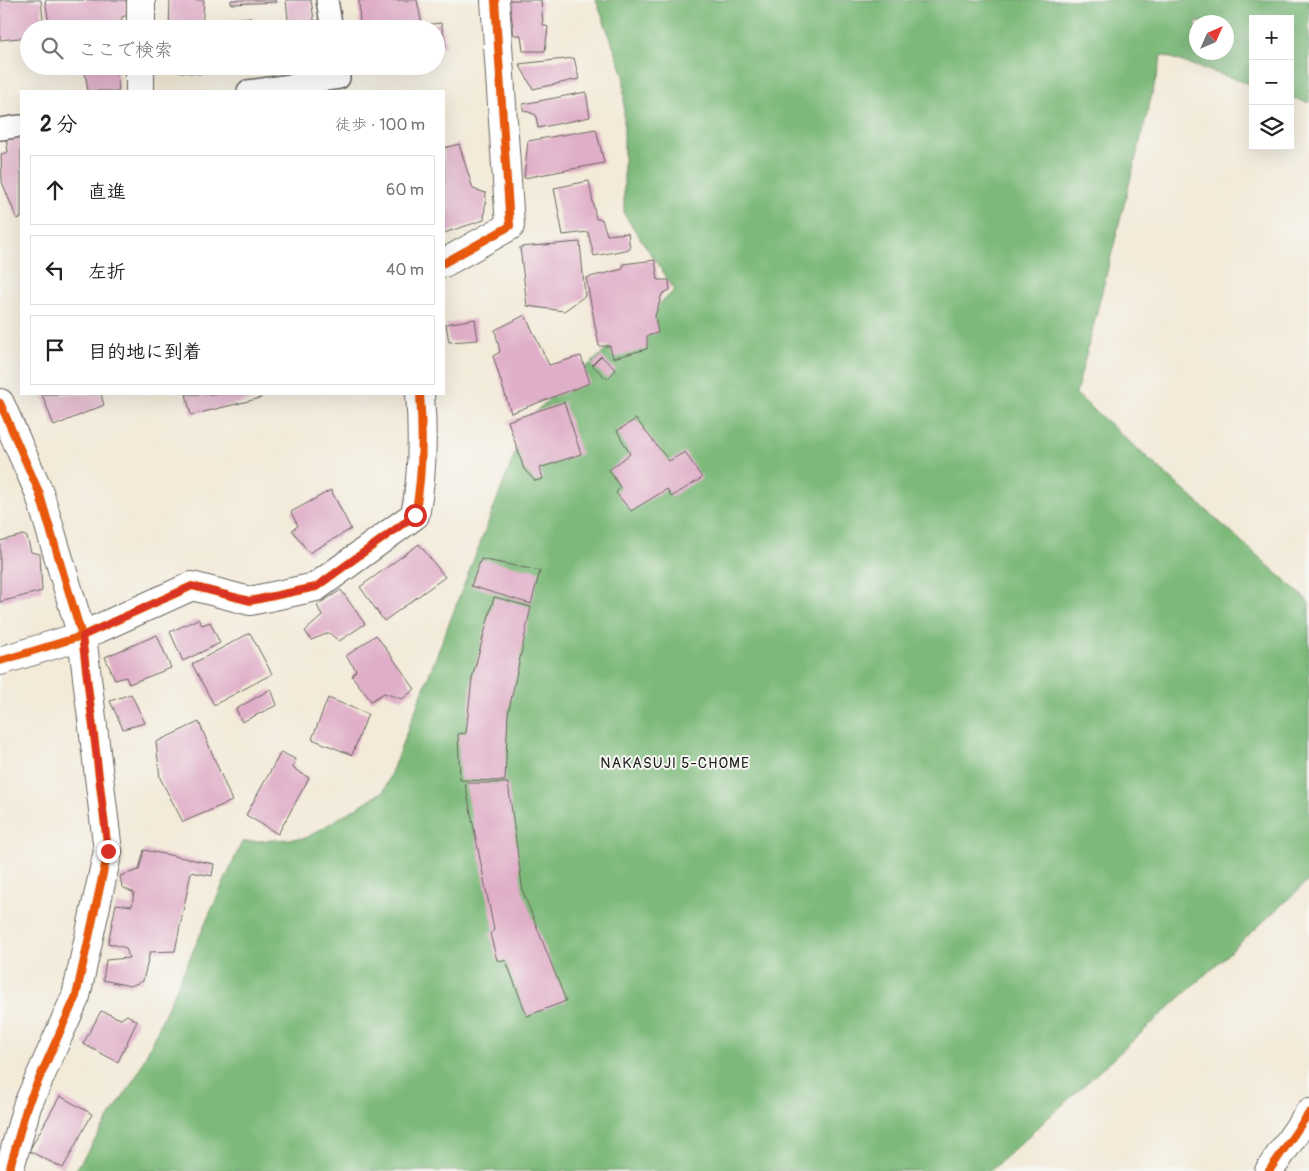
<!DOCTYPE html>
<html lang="ja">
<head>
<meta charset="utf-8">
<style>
	:root { --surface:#fff; --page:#f2f2f2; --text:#222; --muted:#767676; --line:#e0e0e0 }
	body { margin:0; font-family:Pangolin,"Klee One",sans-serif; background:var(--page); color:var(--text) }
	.controls { position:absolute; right:15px; top:15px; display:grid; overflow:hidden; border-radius:0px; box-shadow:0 5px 20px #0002 }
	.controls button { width:45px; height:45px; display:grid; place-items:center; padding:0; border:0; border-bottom:1px solid var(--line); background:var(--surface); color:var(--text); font:25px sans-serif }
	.compass { position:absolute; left:1189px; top:15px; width:45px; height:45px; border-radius:50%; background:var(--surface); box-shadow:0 5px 20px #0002; rotate:45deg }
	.stop { position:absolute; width:15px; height:15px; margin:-11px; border:4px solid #d93025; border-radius:50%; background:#fff }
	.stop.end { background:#d93025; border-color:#fff; box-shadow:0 1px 5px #0008 }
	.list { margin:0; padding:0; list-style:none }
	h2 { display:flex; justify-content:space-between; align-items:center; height:65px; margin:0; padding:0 20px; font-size:21px }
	h2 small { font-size:16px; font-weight:400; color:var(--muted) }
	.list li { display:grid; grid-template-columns:32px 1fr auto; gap:15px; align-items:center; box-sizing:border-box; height:70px; margin:0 10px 10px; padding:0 10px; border:1px solid var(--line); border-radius:0px }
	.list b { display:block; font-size:19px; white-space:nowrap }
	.list em { font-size:16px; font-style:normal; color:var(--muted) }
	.icon { flex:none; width:28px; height:28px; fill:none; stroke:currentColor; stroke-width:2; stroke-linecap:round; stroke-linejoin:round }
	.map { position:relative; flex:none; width:1309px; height:1171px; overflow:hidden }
	.search { position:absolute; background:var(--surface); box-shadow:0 5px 20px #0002; left:20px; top:20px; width:425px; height:55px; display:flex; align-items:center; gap:12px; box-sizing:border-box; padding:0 18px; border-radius:28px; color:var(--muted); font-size:19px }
	.panel { position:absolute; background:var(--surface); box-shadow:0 5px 20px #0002; left:20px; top:90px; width:425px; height:305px; border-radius:0px }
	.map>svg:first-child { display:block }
</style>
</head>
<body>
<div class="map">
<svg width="1309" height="1171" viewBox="0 0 1309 1171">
	<rect width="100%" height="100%" fill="#f6f6f2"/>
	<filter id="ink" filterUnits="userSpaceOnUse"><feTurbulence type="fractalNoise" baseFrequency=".02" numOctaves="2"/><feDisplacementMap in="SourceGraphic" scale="10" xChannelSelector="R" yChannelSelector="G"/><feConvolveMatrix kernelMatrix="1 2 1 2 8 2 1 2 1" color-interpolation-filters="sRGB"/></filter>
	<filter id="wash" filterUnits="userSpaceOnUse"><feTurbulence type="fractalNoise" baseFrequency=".0096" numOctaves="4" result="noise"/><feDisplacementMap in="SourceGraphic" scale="20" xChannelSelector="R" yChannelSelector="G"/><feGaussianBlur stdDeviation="1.12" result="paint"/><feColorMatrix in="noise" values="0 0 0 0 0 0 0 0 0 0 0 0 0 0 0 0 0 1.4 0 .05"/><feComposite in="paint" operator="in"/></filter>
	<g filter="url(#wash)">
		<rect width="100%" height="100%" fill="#f3ead8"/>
		<path fill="#7dba7a" stroke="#4c6b4b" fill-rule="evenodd" d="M 596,0 L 1309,0 L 1309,103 L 1290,97 L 1290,19 L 1253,19 L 1253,85 L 1162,55 L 1076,394 L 1306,599 L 1309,604 L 1309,880 L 990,1171 L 75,1171 L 138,1073 L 242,842 L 306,838 L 384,791 L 529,417 L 675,290 L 624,214 L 624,75 ZM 1196,22 L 1226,22 L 1226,52 L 1196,52 Z"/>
		<g id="blocks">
			<g fill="#e0aec8">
				<polygon points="0,0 41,0 44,29 29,29 29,37 0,40"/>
				<polygon points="45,0 126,0 128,15 122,17 120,25 86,29 50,29"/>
				<polygon points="170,0 204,0 202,29 169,29"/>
				<polygon points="231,0 276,0 277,2 231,4"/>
				<polygon points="286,0 311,0 315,26 289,29"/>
				<polygon points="359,0 417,0 422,25 441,23 446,46 436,48 436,29 360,29"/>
				<polygon points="509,0 541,0 543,25 548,27 545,51 523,51 521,35 514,35"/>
				<polygon points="250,17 252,29 208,29 209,24"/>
				<polygon points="574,58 579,79 533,89 519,64"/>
				<polygon points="84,66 116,66 119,91 88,91"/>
				<polygon points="167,66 201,66 200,74 167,70"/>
				<polygon points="586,92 590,117 538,128 536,115 523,110 523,104"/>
				<polygon points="596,129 604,163 524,178 528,141"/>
				<polygon points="21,135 21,218 17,219 2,182 1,154 8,152 6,137"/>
				<polygon points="459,144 473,189 486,193 484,220 444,233 444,148"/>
				<polygon points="589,181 596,219 602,219 607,235 628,233 630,249 594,256 588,232 563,235 554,188"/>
				<polygon points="580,242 585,296 564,311 527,306 520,247"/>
				<polygon points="655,260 658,280 669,280 670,290 662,294 655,316 658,333 647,336 647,349 613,358 610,346 599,346 586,278 623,269 623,264"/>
				<polygon points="525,315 549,365 581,356 590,383 511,413 493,356 500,352 495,330"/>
				<polygon points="475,319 478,340 449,342 446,324"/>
				<polygon points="601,356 616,370 607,379 592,365"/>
				<polygon points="42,394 101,394 104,405 54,426"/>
				<polygon points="186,394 260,394 261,398 191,415"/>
				<polygon points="564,402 581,454 540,468 543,479 535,481 524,469 508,421"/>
				<polygon points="636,419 669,461 685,452 702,478 671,497 667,489 631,511 616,493 620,487 609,470 630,454 617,431"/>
				<polygon points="331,490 351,529 309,553 292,530 298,526 291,512"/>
				<polygon points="23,535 27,537 31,552 40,554 42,591 0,602 0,541"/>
				<polygon points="419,544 445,577 384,621 360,587"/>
				<polygon points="481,559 540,571 531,604 471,586"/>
				<polygon points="341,590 365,624 339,641 329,633 311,640 305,631 322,616 317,605"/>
				<polygon points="494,597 531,607 508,714 505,781 460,780 458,734 466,733 472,678"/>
				<polygon points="198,619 202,625 210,622 220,643 183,661 170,632"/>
				<polygon points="250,633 272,674 214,705 192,664"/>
				<polygon points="157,635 171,668 129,684 126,677 115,680 105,657"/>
				<polygon points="376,635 415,689 402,699 384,693 371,701 352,676 356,670 346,656"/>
				<polygon points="271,689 277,705 242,722 236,709"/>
				<polygon points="131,694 145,723 123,729 110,701"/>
				<polygon points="328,698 368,714 352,755 312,739"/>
				<polygon points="199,722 232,801 183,822 160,778 156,742"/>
				<polygon points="281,752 295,759 293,768 309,778 278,834 246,815"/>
				<polygon points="465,783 508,783 523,892 566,1001 527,1016 506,961 497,960 490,934 494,930"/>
				<polygon points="144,850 214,864 212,876 191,872 175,951 150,952 143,981 130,986 103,980 106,960 129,958 126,948 108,943 116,904 132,906 134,893 122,887 120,876 139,870"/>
				<polygon points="101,1011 121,1019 127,1015 137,1021 118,1062 83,1044"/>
				<polygon points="60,1096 92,1114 63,1168 29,1151"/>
			</g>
		</g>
	</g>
	<g filter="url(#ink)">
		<use href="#blocks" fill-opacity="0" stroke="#67645e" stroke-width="1"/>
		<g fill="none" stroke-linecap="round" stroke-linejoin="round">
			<defs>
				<g id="service">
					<polyline points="327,0 332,29"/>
					<polyline points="248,91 339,78"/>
					<polyline points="0,129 21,126"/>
				</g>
				<g id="minor">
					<polyline points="141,29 141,0"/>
					<polyline points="140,91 140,66"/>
					<polyline points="444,263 510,226 495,0"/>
					<polyline points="0,403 39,492 82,636 108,851 76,996 27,1106 9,1171"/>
					<path d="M 0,661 L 82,636 L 192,586 L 250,601 L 316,587 L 415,515 C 423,475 423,434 420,394"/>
					<polyline points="1269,1171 1309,1113"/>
				</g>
			</defs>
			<use href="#service" stroke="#67645e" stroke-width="24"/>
			<use href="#minor" stroke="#67645e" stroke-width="30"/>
			<use href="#service" stroke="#fff" stroke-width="21"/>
			<use href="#minor" stroke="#fff" stroke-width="28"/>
			<defs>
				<g id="cycleway">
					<polyline points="444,263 510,226 495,0"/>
					<polyline points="0,403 39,492 82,636 108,851 76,996 27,1106 9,1171"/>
					<path d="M 0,661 L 82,636 L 192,586 L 250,601 L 316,587 L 415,515 C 423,475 423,434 420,394"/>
					<polyline points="1269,1171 1309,1113"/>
				</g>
			</defs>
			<use href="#cycleway" stroke="#f6f6f2" stroke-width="11"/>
			<use href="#cycleway" stroke="#e8590c" stroke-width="8"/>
		</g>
	</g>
	<g fill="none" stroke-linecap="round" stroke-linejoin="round" filter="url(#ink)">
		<polyline stroke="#d93025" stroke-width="6" points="108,851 82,636 192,586 250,601 316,587 415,515"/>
	</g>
	<g text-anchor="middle" stroke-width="4" stroke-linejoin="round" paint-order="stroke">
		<g font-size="15" letter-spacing="1" fill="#1c1c1c" stroke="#f6f6f2">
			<text x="675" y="768">NAKASUJI 5-CHOME</text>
		</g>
	</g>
</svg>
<div class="controls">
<button>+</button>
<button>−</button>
<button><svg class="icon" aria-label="layers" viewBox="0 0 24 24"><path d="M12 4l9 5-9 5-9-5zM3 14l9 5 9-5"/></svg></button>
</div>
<svg class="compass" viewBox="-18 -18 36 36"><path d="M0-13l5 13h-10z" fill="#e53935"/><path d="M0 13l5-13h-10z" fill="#767676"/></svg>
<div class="stop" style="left:415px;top:515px"></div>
<div class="stop end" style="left:108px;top:851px"></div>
<div class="search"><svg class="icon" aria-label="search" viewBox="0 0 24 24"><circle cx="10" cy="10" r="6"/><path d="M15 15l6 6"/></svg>ここで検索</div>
<section class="panel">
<h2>2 分<small>徒歩 · 100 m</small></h2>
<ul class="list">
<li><svg class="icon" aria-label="ahead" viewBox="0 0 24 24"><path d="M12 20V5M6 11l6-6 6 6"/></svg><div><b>直進</b></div><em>60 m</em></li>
<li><svg class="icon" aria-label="left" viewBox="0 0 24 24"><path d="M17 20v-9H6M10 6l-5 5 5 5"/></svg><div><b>左折</b></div><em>40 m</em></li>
<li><svg class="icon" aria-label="arrive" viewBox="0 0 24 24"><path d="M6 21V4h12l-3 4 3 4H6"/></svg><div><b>目的地に到着</b></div></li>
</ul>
</section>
</div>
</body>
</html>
